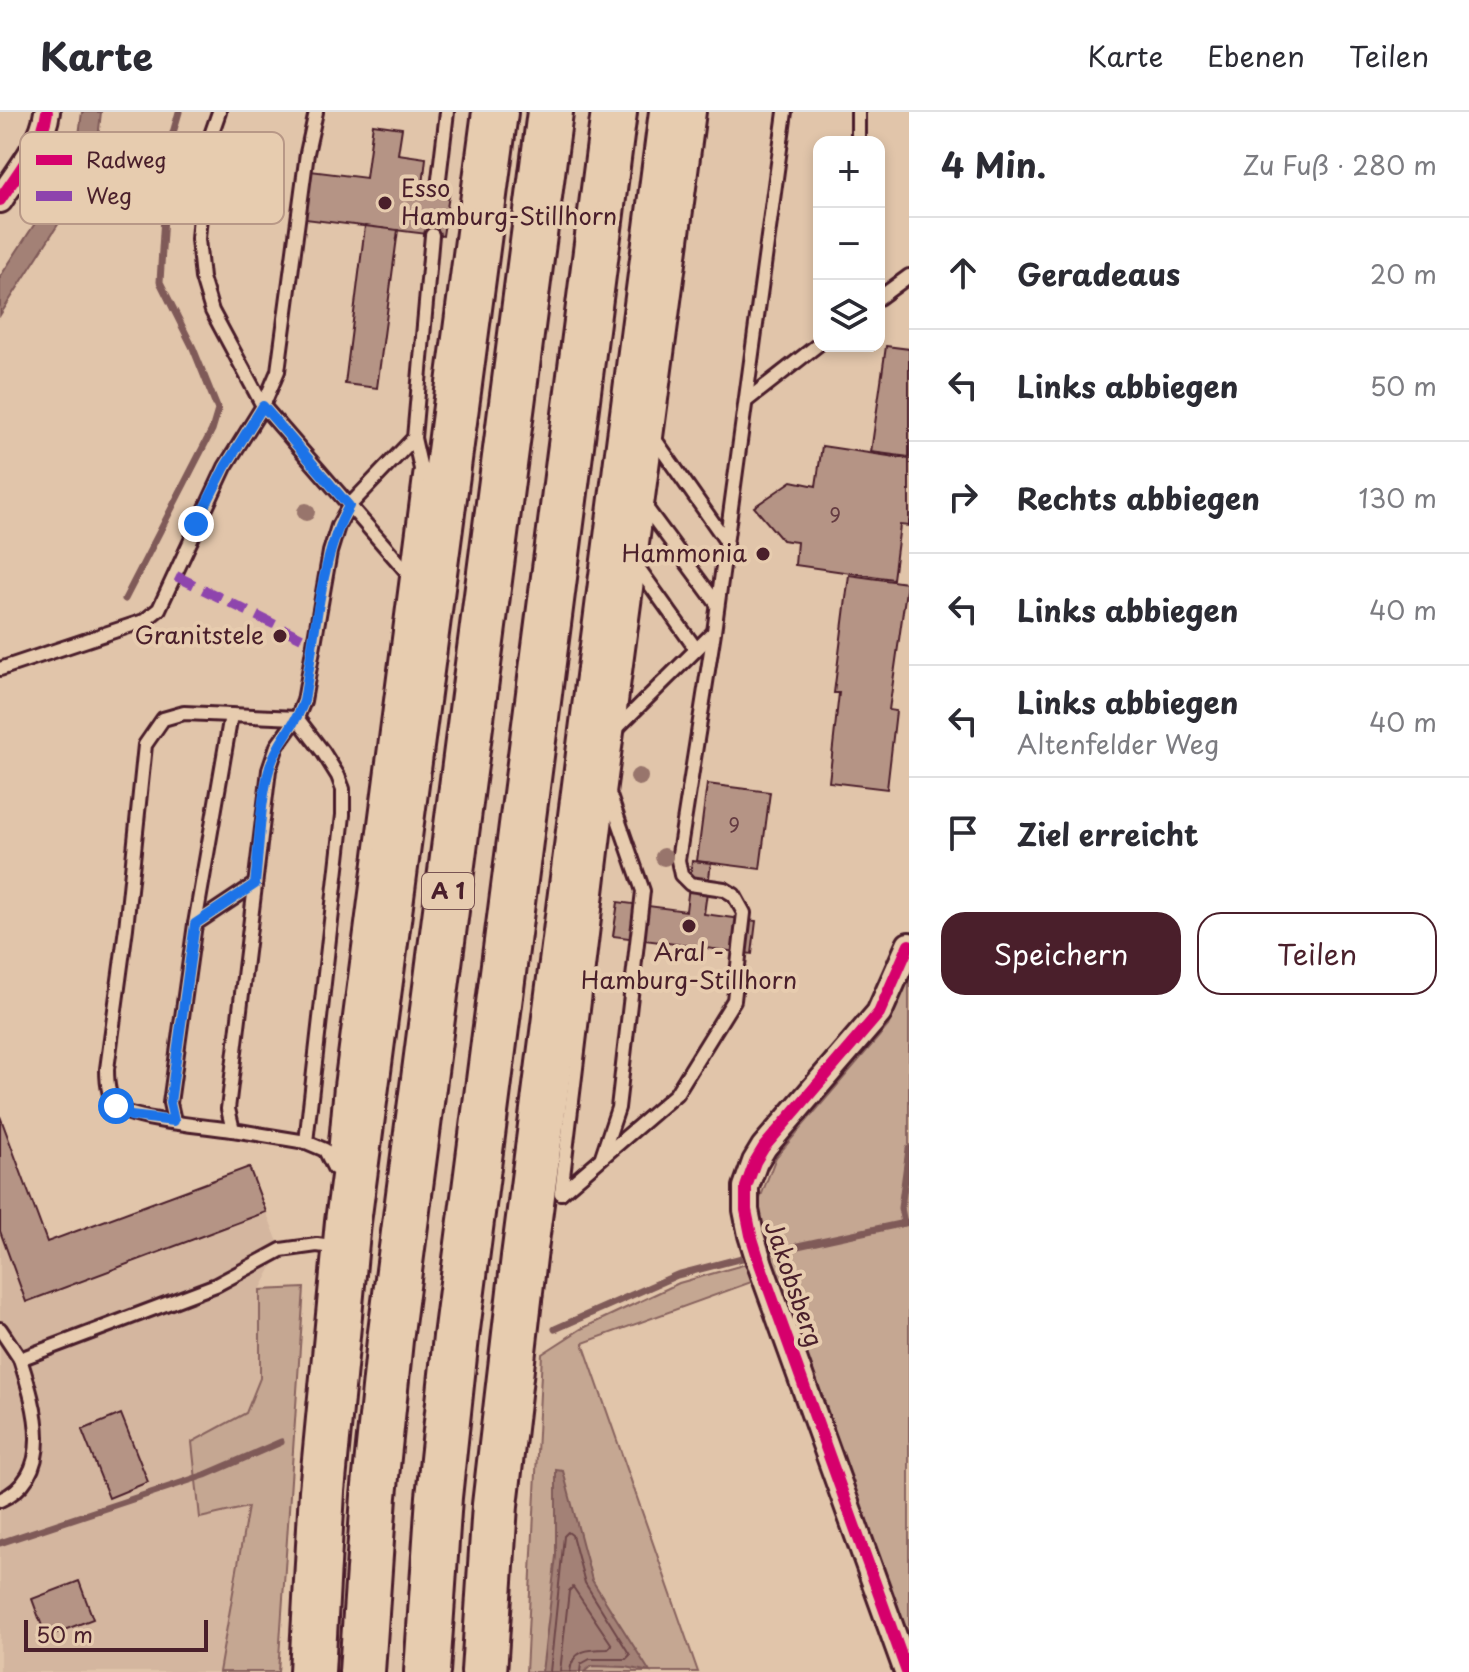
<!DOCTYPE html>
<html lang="de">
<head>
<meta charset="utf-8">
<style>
	:root { --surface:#fff; --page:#f2f2f3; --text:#2b2b33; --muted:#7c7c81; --line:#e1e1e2; --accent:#4a1f2b }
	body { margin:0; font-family:"Playpen Sans",sans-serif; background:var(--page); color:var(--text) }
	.controls { position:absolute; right:24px; top:24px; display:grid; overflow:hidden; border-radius:16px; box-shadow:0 4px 12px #0003 }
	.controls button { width:72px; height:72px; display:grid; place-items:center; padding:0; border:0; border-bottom:2px solid var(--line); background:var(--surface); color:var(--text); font:40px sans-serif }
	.scale { position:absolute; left:24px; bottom:20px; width:184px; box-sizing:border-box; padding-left:8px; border:4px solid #4a1f2b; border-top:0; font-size:22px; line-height:28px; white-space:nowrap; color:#4a1f2b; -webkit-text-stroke:6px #e7ccaf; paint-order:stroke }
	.stop { position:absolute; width:24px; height:24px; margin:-18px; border:6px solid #1a73e8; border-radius:50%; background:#fff }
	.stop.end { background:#1a73e8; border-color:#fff; box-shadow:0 2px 8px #0008 }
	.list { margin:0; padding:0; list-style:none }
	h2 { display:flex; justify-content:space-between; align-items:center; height:104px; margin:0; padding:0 32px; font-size:34px }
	h2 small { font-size:26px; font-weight:400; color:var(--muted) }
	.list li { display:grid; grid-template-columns:52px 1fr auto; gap:24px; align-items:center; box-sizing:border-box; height:112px; padding:0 32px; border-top:2px solid var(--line) }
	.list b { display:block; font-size:30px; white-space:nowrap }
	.list p { margin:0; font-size:26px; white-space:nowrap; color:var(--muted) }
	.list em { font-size:26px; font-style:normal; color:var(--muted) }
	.actions { display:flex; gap:16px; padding:24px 32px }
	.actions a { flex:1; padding:18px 0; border:2px solid var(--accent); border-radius:24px; text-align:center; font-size:28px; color:var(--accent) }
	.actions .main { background:var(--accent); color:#fff }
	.icon { flex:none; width:44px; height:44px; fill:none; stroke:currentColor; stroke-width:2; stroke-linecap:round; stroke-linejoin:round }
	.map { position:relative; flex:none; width:909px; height:1560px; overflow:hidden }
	header { display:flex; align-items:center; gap:48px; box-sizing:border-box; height:112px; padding:0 40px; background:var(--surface); border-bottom:2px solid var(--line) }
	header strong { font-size:38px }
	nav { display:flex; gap:44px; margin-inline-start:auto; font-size:28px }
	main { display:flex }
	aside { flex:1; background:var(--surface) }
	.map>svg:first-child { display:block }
</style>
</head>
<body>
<header>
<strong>Karte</strong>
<nav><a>Karte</a><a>Ebenen</a><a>Teilen</a></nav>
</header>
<main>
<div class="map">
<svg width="909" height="1560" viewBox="0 0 909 1560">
	<rect width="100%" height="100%" fill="#e1c5aa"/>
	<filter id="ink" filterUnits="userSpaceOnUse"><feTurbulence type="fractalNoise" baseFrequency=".0125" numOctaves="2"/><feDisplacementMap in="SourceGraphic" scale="16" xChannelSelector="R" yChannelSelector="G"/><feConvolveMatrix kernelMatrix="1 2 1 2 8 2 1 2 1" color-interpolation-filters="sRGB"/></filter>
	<g filter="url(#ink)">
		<polygon fill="#d4b69f" points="0,1004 47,1130 249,1055 281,1138 260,1178 260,1266 246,1301 248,1394 219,1560 0,1560"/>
		<g fill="#c5a792" stroke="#88635e" stroke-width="2">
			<polygon points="909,866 909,1538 777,1160 763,1128 758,1092 776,1045 888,914"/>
			<polygon points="750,1151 757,1168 583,1231 698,1560 526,1560 542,1242 581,1217 679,1171"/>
			<polygon points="304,1176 278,1560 219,1560 248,1395 200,1406 192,1330 246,1301 260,1266 260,1178"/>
		</g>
		<g fill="#a38176" stroke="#7f5a58" stroke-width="2">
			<polygon points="82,0 101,0 97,36 82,75 0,203 0,165 62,70 78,31"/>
			<polygon points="556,1358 563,1359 592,1468 650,1560 626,1555 591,1554 584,1560 542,1560 556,1444"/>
		</g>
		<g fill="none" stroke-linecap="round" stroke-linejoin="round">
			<g stroke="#6e4649" stroke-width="2">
				<polyline points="550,1560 564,1424 568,1420 572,1423 585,1471 630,1543 626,1547 590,1547 581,1552 580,1560"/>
				<path d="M 560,1560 L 569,1479 L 573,1475 L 612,1533 L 608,1537 C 589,1537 572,1537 570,1560"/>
			</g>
			<g stroke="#7f5a58" stroke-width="7">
				<polyline points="125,487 212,318 218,298 193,236 160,170 168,38 179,0"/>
				<polyline points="904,1111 901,1096 909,1037"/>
				<polyline points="555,1217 677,1163 742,1146 909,1110"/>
				<polyline points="0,1431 205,1363 281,1330"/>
			</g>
		</g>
		<g fill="#b59485" stroke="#4a1f2b" stroke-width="2">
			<polygon points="373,12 402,16 398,42 426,46 423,73 450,76 443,124 305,107 311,59 366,66"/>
			<polygon points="365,114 398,118 377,276 345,272"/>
			<polygon points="886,234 909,237 909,345 871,340"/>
			<polygon points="822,334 909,347 909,414 900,413 893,467 795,453 797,430 782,428 754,395 792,369 816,374"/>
			<polygon points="849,463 907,471 889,598 896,599 887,677 829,670 839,581 834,581"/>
			<polygon points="707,672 770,680 760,757 697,749"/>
			<polygon points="692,749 711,751 704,802 756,809 752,842 613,824 618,790 686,799"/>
			<polygon points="0,1004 47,1130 249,1055 266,1100 26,1190 0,1119"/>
			<polygon points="121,1302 148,1370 109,1386 82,1318"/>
			<polygon points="79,1469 93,1507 46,1525 32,1487"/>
		</g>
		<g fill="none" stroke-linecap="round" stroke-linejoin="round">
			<defs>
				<g id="lane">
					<polyline points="219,0 211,23 203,69 198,127 202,166 212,199 263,294 408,461"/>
					<polyline points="858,30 858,0"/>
					<polyline points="438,75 447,0"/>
					<polyline points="879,186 909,164"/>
					<polyline points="746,289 819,232"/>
					<polyline points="656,329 726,429"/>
					<polyline points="647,397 717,492"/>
					<polyline points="639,457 696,537"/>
					<polyline points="0,557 144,509 159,497 225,355 263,294 278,259 307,41 316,0"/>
					<path d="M 231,603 L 184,601 L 163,607 L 145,633 L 126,816 L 107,957 C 107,968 108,985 116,994 C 127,1008 212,1015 233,1018"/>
					<polyline points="619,614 713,521"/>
					<polyline points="195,812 255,772"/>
					<polyline points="174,1009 170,991 195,812 231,603 297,606 323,640 338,664 343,677 343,703 306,1030"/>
					<polyline points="602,1044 618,996 643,779 610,684"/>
					<polyline points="334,1053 341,974 421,357 414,326"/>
					<polyline points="334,1056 325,1038 306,1030 233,1018 228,997 269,658 277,634 297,606 304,589 330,440 338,414 349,394 414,326 432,123"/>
					<polyline points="561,1081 676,982 734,888 744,801 734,783 724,777 690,772 681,763 678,748 714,520 785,0"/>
					<polyline points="561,1081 609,681 699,0"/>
					<polyline points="0,1217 20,1247"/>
					<path d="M 0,1388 C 58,1362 34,1291 20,1247 L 216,1173 L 281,1138 L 317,1133 L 339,1136"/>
				</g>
				<g id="street">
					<path d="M 0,88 C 17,61 43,32 47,0"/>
					<polyline points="907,1560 760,1152 751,1123 746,1098 746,1075 755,1050 764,1035 879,901 909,833"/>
				</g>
				<g id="highway">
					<polyline points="312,1560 322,1379 348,1110 495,0"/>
					<polyline points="362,1560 374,1384 390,1228 550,0"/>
					<polyline points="427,1560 439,1385 456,1225 614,0"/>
					<polyline points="484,1560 495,1393 524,1145 672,0"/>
				</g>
			</defs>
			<use href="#lane" stroke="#4a1f2b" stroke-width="18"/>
			<use href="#street" stroke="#4a1f2b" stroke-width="30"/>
			<use href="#highway" stroke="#4a1f2b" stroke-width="50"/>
			<use href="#lane" stroke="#e7ccaf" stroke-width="12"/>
			<use href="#street" stroke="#e7ccaf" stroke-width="24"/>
			<use href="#highway" stroke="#e7ccaf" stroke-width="44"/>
			<polyline stroke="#8e44ad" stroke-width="10" stroke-dasharray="20 10" stroke-linecap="butt" points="176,464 314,532"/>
			<defs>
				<g id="cycleway">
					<path d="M 0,88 C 17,61 43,32 47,0"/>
					<polyline points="907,1560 760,1152 751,1123 746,1098 746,1075 755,1050 764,1035 879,901 909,833"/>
				</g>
			</defs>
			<use href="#cycleway" stroke="#e7ccaf" stroke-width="17"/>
			<use href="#cycleway" stroke="#d6006c" stroke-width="12"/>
		</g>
		<g fill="#98756c">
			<circle cx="306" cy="400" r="9"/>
			<circle cx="639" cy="665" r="9"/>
			<circle cx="664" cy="745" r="9"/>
		</g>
	</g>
	<g fill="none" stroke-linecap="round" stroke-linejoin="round" filter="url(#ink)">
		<path stroke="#1a73e8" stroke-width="10" d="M 116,994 L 131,1004 L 174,1009 L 170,991 L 195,812 L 255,772 C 259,738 260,686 270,655 C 277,630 296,613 304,589 C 314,531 320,444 349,394 L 263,294 L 225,355 L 196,412"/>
	</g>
	<g fill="#4a1f2b" stroke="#e7ccaf" stroke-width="3">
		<circle cx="385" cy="91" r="8"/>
		<circle cx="763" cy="442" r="8"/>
		<circle cx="280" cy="524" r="8"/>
		<circle cx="689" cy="814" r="8"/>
	</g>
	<g text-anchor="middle" stroke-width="8" stroke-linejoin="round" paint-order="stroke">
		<g font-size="20" fill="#653c42">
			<text x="835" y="411">9</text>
			<text x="734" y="721">9</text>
		</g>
		<rect fill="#e7ccaf" stroke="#795353" stroke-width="2" x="422" y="761" width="52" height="36" rx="6"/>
		<g font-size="22" font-weight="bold" fill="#4a1f2b">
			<text x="448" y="787">A 1</text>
		</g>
		<g font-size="24" fill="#4a1f2b" stroke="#e7ccaf" text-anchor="end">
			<text x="401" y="85" text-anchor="start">Esso<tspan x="401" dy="28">Hamburg-Stillhorn</tspan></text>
			<text x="747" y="450">Hammonia</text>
			<text x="264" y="532">Granitstele</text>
			<text x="689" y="849" text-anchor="middle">Aral -<tspan x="689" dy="28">Hamburg-Stillhorn</tspan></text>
		</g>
		<g font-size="24" fill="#4a1f2b" stroke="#e7ccaf">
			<text transform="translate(793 1172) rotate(71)" y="8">Jakobsberg</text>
		</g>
	</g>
	<rect x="20" y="20" width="264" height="92" rx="12" fill="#e7ccaf" stroke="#b89887" stroke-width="2"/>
	<rect x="36" y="43" width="36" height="10" fill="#d6006c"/>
	<rect x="36" y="79" width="36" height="10" fill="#8e44ad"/>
	<g font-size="22" fill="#4a1f2b">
		<text x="86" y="56">Radweg</text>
		<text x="86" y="92">Weg</text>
	</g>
</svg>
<div class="controls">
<button>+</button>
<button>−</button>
<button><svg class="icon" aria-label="layers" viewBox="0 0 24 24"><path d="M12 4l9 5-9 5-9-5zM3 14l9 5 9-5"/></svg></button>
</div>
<div class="scale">50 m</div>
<div class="stop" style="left:116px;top:994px"></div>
<div class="stop end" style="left:196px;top:412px"></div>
</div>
<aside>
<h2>4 Min.<small>Zu Fuß · 280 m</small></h2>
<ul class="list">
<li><svg class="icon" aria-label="ahead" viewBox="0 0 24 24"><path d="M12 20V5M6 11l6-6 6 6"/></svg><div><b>Geradeaus</b></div><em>20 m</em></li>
<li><svg class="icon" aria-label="left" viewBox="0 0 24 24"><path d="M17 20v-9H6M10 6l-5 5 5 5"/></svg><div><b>Links abbiegen</b></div><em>50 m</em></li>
<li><svg class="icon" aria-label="right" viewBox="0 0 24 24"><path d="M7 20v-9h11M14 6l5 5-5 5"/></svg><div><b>Rechts abbiegen</b></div><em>130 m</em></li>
<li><svg class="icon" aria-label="left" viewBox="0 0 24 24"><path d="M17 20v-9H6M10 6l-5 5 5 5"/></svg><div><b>Links abbiegen</b></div><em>40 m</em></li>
<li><svg class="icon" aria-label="left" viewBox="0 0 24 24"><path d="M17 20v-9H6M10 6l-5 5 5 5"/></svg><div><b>Links abbiegen</b><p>Altenfelder Weg</p></div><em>40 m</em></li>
<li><svg class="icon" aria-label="arrive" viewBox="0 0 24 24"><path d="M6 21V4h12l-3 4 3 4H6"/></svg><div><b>Ziel erreicht</b></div></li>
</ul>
<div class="actions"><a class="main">Speichern</a><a>Teilen</a></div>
</aside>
</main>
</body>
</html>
